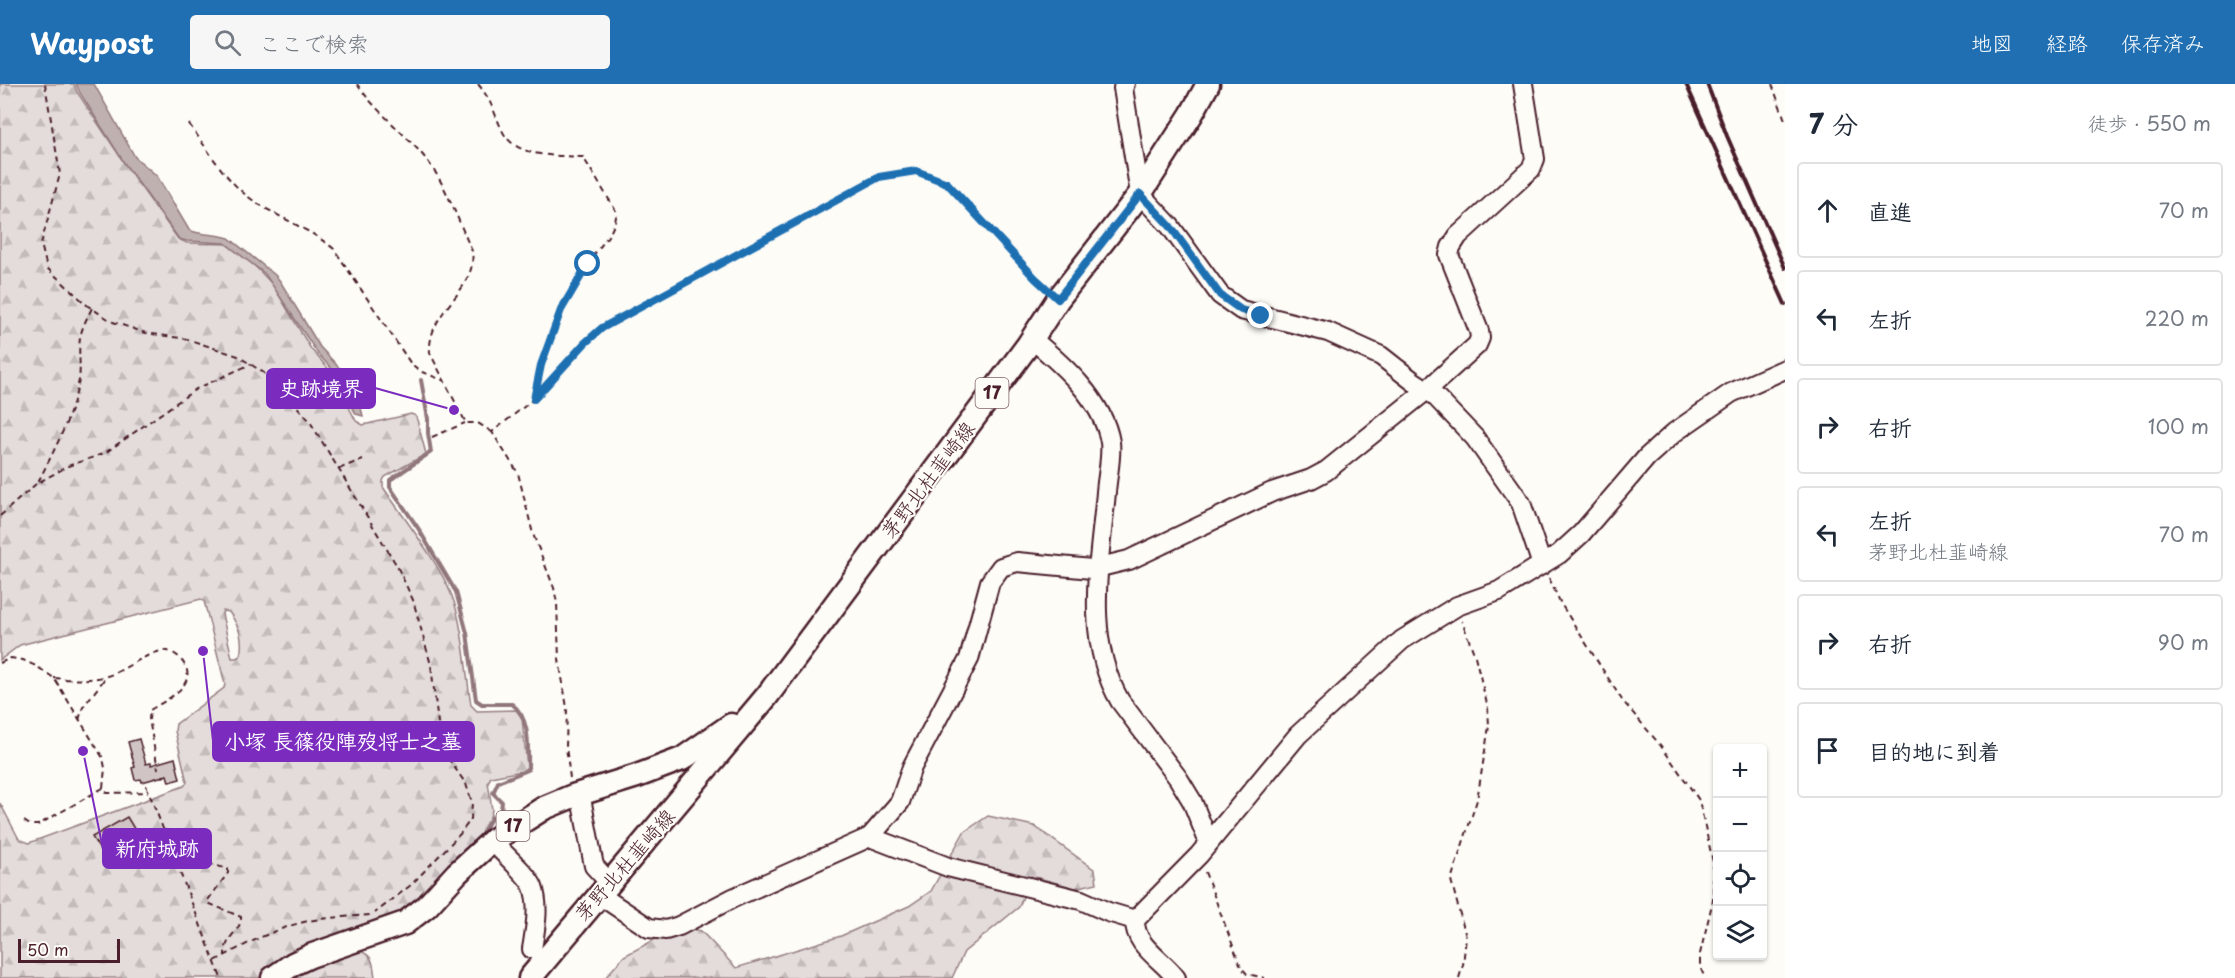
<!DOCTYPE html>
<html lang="ja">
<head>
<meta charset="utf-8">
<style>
	:root { --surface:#fff; --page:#f6f6f7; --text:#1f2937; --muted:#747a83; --line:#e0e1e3; --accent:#1f6fb2 }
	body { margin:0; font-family:"Playpen Sans","Klee One",sans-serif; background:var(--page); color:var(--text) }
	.controls { position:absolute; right:18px; bottom:18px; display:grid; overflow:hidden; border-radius:6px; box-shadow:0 2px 4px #0004 }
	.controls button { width:54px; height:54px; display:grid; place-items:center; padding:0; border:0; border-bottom:2px solid var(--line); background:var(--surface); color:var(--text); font:30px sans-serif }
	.scale { position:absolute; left:18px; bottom:15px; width:102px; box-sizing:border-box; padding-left:6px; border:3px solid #4a1f2b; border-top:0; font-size:16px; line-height:21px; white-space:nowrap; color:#4a1f2b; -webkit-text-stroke:4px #fdfcf7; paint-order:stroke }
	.stop { position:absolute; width:18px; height:18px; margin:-14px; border:4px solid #1f6fb2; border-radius:50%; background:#fff }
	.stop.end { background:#1f6fb2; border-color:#fff; box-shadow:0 2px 6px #0008 }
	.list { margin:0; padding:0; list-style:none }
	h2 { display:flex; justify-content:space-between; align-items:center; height:78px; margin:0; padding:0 24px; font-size:26px }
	h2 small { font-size:20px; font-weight:400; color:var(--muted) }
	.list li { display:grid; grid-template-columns:39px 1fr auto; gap:18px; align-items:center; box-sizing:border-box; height:96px; margin:0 12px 12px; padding:0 12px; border:2px solid var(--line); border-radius:6px }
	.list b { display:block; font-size:22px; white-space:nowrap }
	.list p { margin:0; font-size:20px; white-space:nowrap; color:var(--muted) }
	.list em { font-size:20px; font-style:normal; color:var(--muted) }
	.icon { flex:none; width:33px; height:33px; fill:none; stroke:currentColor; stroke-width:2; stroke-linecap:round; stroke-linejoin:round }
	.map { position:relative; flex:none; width:1785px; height:894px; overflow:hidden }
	header { display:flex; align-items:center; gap:36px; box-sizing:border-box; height:84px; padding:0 30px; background:var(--accent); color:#fff }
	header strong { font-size:28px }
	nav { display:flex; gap:33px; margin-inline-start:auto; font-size:21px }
	.search { width:420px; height:54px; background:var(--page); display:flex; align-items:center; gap:15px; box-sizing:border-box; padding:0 21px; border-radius:6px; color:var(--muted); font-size:22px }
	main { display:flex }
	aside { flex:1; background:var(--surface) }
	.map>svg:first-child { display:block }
</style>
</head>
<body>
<header>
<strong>Waypost</strong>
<div class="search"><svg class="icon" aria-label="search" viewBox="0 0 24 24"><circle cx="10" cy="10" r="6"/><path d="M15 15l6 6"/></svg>ここで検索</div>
<nav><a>地図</a><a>経路</a><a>保存済み</a></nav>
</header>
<main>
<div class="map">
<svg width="1785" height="894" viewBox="0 0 1785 894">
	<defs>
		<pattern id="forest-firs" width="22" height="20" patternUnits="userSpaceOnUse" patternTransform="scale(1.5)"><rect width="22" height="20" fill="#e3dcda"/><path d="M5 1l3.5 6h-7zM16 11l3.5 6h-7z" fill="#c4bcbb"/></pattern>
	</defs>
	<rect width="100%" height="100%" fill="#fdfcf7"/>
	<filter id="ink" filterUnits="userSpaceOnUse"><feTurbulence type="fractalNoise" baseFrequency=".0167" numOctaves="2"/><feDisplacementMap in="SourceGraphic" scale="12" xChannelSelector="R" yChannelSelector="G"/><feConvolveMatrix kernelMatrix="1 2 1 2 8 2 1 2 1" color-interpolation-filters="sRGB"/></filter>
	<g filter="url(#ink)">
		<g fill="url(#forest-firs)" stroke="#967e82" stroke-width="1.5" fill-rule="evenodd">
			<path d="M 0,0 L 74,0 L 77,8 L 135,95 L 178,155 L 187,159 L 226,160 L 254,181 L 273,201 L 311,265 L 331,288 L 356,337 L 363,341 L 411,330 L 416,332 L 426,370 L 385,393 L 383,397 L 383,403 C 405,436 438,477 452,512 C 463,540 466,589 471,621 L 477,627 L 516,626 L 522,634 L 527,683 L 522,687 L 491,693 L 488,698 L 492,726 L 490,733 L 477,756 L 428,810 L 399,833 L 295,872 L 261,894 L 0,894 L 0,719 L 19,755 L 29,759 L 184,702 L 187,698 L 175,647 L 176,640 L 224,604 L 225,600 L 204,517 L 201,515 L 20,561 L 0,576 ZM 223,527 L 229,528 C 239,542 244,555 240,572 L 236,574 L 232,574 L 222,530 Z"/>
			<polygon points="988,732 1034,742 1095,786 1097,799 1075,804 1031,792 1019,823 964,868 952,894 605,894 624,872 680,842 701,847 736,884 841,852 909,822 931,807 964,748"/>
			<path d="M 359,867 C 374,871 373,880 375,894 L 289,894 L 300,887 Z"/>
		</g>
		<path fill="#c0b1b1" stroke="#91777b" stroke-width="1.5" d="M 76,0 L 94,0 L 135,73 L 157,92 L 189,146 C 202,152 215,149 229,154 L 275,191 L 280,197 L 320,263 L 344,289 L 352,311 L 361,324 L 363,332 L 356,330 L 332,285 L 318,270 L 265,190 L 225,159 L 187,157 L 179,155 L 125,80 L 80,9 Z"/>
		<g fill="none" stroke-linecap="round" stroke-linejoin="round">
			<path stroke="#91777b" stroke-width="4" d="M 421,296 L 428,335 L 428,349 L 431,368 L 390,396 L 390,403 L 418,444 L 456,508 L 467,549 L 476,616 L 482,620 L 512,620 C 531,634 528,665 528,686 L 498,698 L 493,709 L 502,718 L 500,731 L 492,733 L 484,746 L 482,753"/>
		</g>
		<g fill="#d0c5c4" stroke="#4a1f2b" stroke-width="1.5">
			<polygon points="139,655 146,680 151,679 151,681 175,674 180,695 169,698 167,691 142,698 141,695 135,696 132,684 135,683 128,658"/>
			<polygon points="127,733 136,748 125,754 123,752 100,766 92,753"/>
		</g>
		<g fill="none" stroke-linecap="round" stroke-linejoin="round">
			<defs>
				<g id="minor">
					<polyline points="1125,0 1123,4 1140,110 1170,142 1220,211 1241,226 1328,248 1381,272 1413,297 1433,310 1475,354 1521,419 1542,481"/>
					<path d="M 1032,255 C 1063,281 1103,316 1110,358 C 1112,373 1107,393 1106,408 C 1100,478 1083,553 1120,617 L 1178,694 L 1192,717 L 1209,759"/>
					<polyline points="580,709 594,782 609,798"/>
					<polyline points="870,753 900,718 912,683 969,575 990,498 1001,483 1017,478 1092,485 1129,476 1272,408 1311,395 1326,387 1427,306 1477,261 1480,254 1479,247 1449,171 1451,163 1458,152 1531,85 1535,75 1523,0"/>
					<path d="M 492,757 C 501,767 529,792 533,803 C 540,823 535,846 532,865"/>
					<polyline points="598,810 649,844 666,846 679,842 733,814 870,753 948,783 1081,816 1108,828 1135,836"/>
					<path d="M 1176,894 C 1162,875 1134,862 1135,836 L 1199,771 L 1298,651 L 1402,556 L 1457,522 L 1499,507 L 1559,470 L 1581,450 L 1647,373 L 1675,348 L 1731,309 L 1785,285"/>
				</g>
				<g id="major">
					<polyline points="273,894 293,880 310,872 405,839 427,822 457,789 492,757 544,724 573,712 637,692 682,675 731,641"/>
					<polyline points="530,894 767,612 1028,261 1058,215 1140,110 1191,31 1208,0"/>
				</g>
			</defs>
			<use href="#minor" stroke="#4a1f2b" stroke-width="22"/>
			<use href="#major" stroke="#4a1f2b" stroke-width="27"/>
			<g stroke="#4a1f2b" stroke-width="2" stroke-dasharray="6 4.5" stroke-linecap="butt">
				<polyline points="45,0 60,90 41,160 47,184 88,222 113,238 146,249 187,255 238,272 264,289 284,308 309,336 397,482 413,516 431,581 441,664 466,700 472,718 471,735 460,750 411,801 375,829"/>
				<path d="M 357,0 C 376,28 405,49 426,75 C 445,98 459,139 472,167 C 478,208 427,225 430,269 L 466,339 L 478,339 L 492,348"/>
				<path d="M 478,0 C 492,17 493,27 502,46 C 515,75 557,71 583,73 L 616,127 C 618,146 598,163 589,178 C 561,220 544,266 534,315"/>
				<polyline points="1772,0 1785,36"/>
				<path d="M 189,40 C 209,67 226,98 254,117 C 281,135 310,145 334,165 L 411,280 L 422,288 L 445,297"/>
				<polyline points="432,353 465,339"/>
				<polyline points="339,385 363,375"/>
				<path d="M 38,398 C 55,365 72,333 79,296 C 81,282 78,268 80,254 C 82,243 87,234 92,224"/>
				<polyline points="0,432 36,400 68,382 105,369 196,305 251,280"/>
				<polyline points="1549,494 1561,520 1622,616 1661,662 1699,716 1713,778 1713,816 1700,870 1700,883 1705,894"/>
				<polyline points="0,579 11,574 23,576 36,582 54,594 103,674 105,684 103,704 107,709 148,708"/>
				<path d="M 54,594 C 74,596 94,597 113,590 C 127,584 153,565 167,567 C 173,568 179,572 182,577 C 201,600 166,616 150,626 L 149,635 L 158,685"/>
				<polyline points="79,636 83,623 106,593"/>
				<polyline points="162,693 165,692"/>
				<polyline points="570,694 566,663 567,624 559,575 557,519 554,504 533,450 518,389 492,348 534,315 585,259 602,244 879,93 916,87 947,99 1044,202"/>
				<polyline points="146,701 221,894"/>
				<polyline points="24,737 30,741 38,741 103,704"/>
				<path d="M 163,746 L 192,751 L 195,760 L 189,774 L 228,785 L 228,789 L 208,816 L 208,819 L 241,833 C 242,847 225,851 225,871"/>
				<polyline points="1205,788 1241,883 1247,890 1265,894"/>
				<path d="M 215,877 C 242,862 270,847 300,839 C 322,833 348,833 370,831"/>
				<polyline points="1459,894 1463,881 1466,853 1451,796 1477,716 1489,642 1488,624 1475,572 1462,537"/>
			</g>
			<use href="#minor" stroke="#fdfcf7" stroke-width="18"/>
			<use href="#major" stroke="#fdfcf7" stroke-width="22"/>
			<g stroke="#4a1f2b" stroke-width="4">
				<polyline points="1686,0 1785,220"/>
				<polyline points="1707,0 1727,52 1785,184"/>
			</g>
		</g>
	</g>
	<g fill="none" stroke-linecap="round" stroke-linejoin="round" filter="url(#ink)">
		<polyline stroke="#1f6fb2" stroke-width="8" points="588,180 561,226 541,281 534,315 585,259 602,244 879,93 916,87 947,99 1035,194 1058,215 1140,110 1170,142 1220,211 1241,226 1261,232"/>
	</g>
	<g text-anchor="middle" stroke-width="4.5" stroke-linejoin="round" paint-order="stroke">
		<g fill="#fdfcf7" stroke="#806168" stroke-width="1.5">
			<rect x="975.5" y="294" width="33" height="30" rx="4.5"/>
			<rect x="496.5" y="727" width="33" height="30" rx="4.5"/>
		</g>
		<g font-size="18" font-weight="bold" fill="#4a1f2b">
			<text x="992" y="315">17</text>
			<text x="513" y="748">17</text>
		</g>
		<g font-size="20" fill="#4a1f2b" stroke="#fdfcf7">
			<text transform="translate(928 396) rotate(-53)" y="7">茅野北杜韮崎線</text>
			<text transform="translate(625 781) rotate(-49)" y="7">茅野北杜韮崎線</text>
		</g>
	</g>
	<path fill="none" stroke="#7b2cbf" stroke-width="2" d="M454 326L375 304M203 567L213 657M83 667L103 765"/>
	<g fill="#7b2cbf" stroke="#fdfcf7" stroke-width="2">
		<circle cx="454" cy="326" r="6"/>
		<circle cx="203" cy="567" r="6"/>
		<circle cx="83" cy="667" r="6"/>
	</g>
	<g fill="#7b2cbf" stroke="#7b2cbf" stroke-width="2">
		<rect x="267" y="285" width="108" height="39" rx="6"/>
		<rect x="213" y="638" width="261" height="39" rx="6"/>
		<rect x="103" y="745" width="108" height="39" rx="6"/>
	</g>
	<g font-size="21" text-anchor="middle" font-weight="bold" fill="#fff">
		<text x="321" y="312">史跡境界</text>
		<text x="343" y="665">小塚 長篠役陣歿将士之墓</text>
		<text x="157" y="772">新府城跡</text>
	</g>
</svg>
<div class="controls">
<button>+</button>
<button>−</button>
<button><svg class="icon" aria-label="locate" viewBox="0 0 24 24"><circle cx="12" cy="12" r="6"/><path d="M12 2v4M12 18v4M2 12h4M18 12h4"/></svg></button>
<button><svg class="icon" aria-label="layers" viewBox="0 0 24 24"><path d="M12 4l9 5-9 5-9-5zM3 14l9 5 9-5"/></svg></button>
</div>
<div class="scale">50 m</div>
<div class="stop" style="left:588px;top:180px"></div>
<div class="stop end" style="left:1261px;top:232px"></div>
</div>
<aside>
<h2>7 分<small>徒歩 · 550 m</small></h2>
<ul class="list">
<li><svg class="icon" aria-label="ahead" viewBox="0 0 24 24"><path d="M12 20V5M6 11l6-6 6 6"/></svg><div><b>直進</b></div><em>70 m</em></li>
<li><svg class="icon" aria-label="left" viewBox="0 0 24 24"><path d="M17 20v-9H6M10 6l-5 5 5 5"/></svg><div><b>左折</b></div><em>220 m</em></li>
<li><svg class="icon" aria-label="right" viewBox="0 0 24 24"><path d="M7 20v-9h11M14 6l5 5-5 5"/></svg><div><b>右折</b></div><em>100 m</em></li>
<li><svg class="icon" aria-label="left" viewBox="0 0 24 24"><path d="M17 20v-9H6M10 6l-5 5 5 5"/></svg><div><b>左折</b><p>茅野北杜韮崎線</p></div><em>70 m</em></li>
<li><svg class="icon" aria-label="right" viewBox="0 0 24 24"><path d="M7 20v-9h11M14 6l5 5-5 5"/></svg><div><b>右折</b></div><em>90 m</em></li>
<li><svg class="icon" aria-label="arrive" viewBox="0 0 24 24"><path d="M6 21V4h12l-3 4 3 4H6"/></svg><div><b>目的地に到着</b></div></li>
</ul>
</aside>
</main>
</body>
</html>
